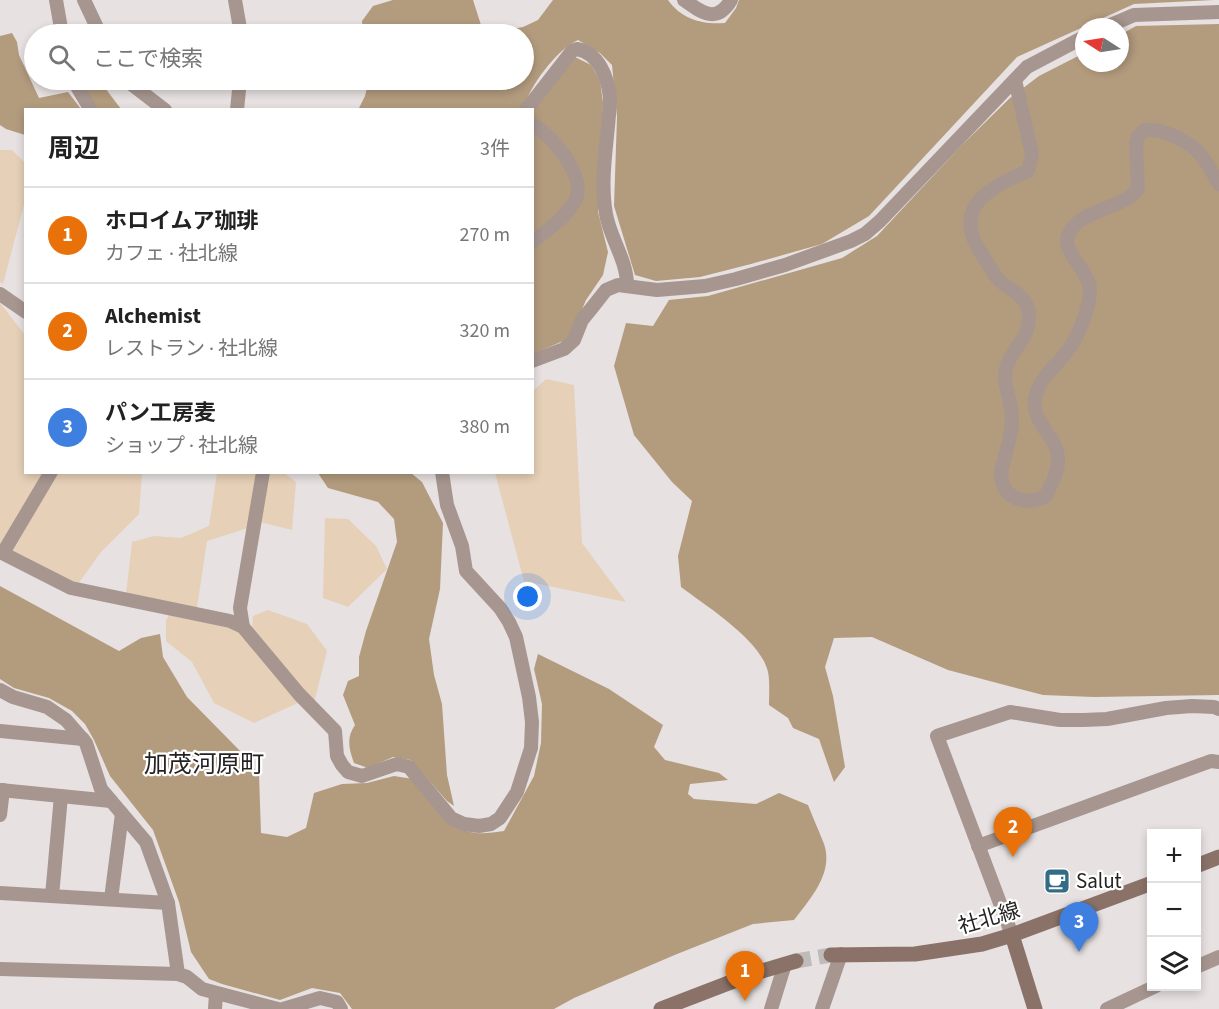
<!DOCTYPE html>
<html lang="ja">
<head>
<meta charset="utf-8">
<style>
	:root { --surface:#fff; --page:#f2f2f2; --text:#222; --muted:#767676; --line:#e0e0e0; --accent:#346c86 }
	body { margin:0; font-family:"Source Sans 3","Noto Sans JP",sans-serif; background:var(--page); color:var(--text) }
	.controls { position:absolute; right:18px; bottom:18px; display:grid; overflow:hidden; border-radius:0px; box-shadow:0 3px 9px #0003 }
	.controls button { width:54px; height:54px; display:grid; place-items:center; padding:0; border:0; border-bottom:2px solid var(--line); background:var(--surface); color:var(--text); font:30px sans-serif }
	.compass { position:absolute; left:1075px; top:18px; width:54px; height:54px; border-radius:50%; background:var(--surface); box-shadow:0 3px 9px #0003; rotate:282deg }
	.you { position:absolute; left:528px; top:597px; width:21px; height:21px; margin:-15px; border:4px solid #fff; border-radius:50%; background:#1a73e8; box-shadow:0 0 0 9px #1a73e833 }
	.badge { display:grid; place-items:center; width:39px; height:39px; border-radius:50%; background:var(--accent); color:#fff; font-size:20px; font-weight:700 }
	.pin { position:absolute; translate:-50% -50px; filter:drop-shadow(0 2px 3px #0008) }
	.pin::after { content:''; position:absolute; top:32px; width:21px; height:18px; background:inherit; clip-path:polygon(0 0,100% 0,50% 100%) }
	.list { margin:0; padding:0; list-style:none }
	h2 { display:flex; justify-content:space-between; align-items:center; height:78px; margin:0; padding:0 24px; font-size:26px }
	h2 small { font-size:20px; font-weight:400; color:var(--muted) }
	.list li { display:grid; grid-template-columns:39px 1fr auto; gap:18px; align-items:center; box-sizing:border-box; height:96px; padding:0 24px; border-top:2px solid var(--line) }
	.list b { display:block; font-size:22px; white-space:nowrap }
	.list p { margin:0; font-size:20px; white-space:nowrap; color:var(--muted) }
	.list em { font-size:20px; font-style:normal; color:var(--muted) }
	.icon { flex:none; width:33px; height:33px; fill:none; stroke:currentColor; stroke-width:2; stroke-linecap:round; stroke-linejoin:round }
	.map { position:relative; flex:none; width:1219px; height:1009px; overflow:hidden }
	.search { position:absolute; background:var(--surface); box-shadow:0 3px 9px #0003; left:24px; top:24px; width:510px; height:66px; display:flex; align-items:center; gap:15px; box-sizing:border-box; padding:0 21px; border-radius:33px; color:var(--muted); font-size:22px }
	.panel { position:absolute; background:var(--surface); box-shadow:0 3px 9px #0003; left:24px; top:108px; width:510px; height:366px; border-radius:0px }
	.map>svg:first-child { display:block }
</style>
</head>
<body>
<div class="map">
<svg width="1219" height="1009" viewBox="0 0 1219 1009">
	<rect width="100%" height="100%" fill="#e7e1e1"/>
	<g fill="#e6d0b8">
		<polygon points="0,150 12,150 26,164 25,201 3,284 0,282"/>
		<polygon points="0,303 25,335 26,472 51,473 0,551"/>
		<polygon points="546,379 574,385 582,543 626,602 524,581 495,473 532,472 533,391"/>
		<polygon points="56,473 142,473 139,514 101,552 78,584 10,552"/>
		<polygon points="217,473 258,473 248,528 207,541 196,614 126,594 132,542 154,536 181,538 209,526"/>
		<polygon points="268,473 284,473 296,482 292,530 260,522"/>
		<polygon points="325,518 348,519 376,546 387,569 348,607 323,598"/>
		<polygon points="268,610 307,624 327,651 313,707 252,629 253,616"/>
		<polygon points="169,614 238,630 300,702 254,723 214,703 192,662 166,641 166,621"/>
	</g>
	<g fill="#b39b7e">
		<path d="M 393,0 L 473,0 L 481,25 L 502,31 L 523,27 L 538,20 L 553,0 L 668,0 C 681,19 703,25 725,23 L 736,8 L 739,0 L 1214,0 L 1134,4 L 1017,57 L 869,216 L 822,244 L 751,264 L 700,277 L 656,281 L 635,275 L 614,206 L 617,117 L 612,65 L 600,53 L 578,40 C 556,50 530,86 523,109 L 358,110 L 365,96 L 369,80 L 524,80 L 524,34 L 363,34 L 362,21 L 373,6 Z"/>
		<path d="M 1219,24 L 1219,695 L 1094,697 L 1043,695 L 948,670 L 872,637 L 834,638 L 825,667 L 833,696 L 845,767 L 834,782 L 819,739 L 793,728 L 788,718 L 769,705 C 769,694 770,682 768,672 C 761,640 706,606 681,587 L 678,556 L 692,501 L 672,482 L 634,435 L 614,366 L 626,323 L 653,326 L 669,300 L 708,296 L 842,258 L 877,236 L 961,146 L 1010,98 L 1039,76 L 1084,53 L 1084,63 L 1120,63 L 1120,35 L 1136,26 Z"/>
		<polygon points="12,33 17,42 19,55 39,98 68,92 81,109 26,110 25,135 6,129 0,125 0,36"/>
		<polygon points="575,57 591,65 600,80 603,103 598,212 608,252 603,275 586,300 570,338 533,354 533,246 581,189 533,121 532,110"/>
		<polygon points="78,80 99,80 121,109 98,109"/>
		<path d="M 532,130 C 551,144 579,175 570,200 L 532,239 Z"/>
		<path d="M 318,473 L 411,473 L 422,482 L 443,523 L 440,589 L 429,639 L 434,675 L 442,704 L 447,775 L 454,806 L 447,801 L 411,760 L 393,757 L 368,768 L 354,763 C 349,749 346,738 355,725 L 343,695 L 348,681 L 359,676 L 359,657 L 366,631 L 397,542 L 394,519 L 378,502 L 328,488 Z"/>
		<path d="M 0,586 L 119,651 L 141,638 L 160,634 L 163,657 L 187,697 L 244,755 L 259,775 L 261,833 L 287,837 L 306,828 L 314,793 L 342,784 L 367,783 L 394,776 L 413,779 C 430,803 445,829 476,833 C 485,834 495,832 504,831 L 534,776 L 541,743 L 542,704 L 534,669 L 538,654 L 609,689 L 663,725 L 654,747 L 665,760 L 719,773 L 728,780 L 690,784 L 688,794 L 694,799 L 756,804 L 779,793 L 808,805 C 813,818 819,831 824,844 C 834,873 810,899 794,920 L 753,924 L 677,954 L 574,998 L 554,1009 L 352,1009 L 340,993 L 312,988 L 280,1000 L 222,984 L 209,979 L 191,952 L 179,902 L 153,830 L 110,776 L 94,740 L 85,724 L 72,711 L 49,698 L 14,688 L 0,679 Z"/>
	</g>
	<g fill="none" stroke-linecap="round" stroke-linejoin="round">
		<polyline stroke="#c0bbbb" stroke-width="15" stroke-dasharray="15 8" stroke-linecap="butt" points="796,961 831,955"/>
		<g stroke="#a79690" stroke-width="14">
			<polyline points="56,0 62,34"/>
			<polyline points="84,0 100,34"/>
			<polyline points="235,0 241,34"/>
			<path d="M 684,0 C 702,13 717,24 731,0"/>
			<polyline points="1106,27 1134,15 1219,12"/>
			<polyline points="73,80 91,110"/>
			<polyline points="126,80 165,110"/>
			<path d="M 1015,80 L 1032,154 L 1028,171 C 987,188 950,209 983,256 C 988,263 992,272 998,279 C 1010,291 1028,295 1029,315 C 1029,340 1014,346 1007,365 C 1001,382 1012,401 1012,418 C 1012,436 1005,455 1001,472 C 1001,498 1023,506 1045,497 C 1051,485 1059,471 1058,458 C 1057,436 1031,422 1035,399 C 1040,376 1052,371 1065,354 C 1077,340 1090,309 1090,290 C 1090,270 1059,251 1069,233 C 1081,209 1121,210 1138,189 L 1136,143 L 1138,136 L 1145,130 C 1163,128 1190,142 1201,155 C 1208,164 1213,174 1219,184"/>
			<polyline points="237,110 240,80"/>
			<path d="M 526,110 L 572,51 L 577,49 C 599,53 608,78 610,98 C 609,136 599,176 606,214 C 610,238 627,260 627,285"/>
			<path d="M 532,124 C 551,135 583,172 577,196 C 573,211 545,233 532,242"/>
			<polyline points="0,294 26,312"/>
			<polyline points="532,361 564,349 574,340 582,320 591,309 606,290 618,285 657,290 705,286 736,279 785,265 851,241 865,234 880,221 1027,67 1084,37"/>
			<polyline points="0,552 71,588 230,621 243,627 299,694 335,731 337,756 342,765 348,772 362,776 397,764 409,767 451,818 464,824 479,826 491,824 500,818 517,792 531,748 532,722 529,697 516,637 509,622 500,608 466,571 462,546 447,505 442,472"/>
			<polyline points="3,553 51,472"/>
			<polyline points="243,627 240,608 263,472"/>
			<polyline points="0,690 13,697 47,707 66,720 86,743 101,789 146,842 168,903 178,974 187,977 202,989 278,1009"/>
			<polyline points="0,731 83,739"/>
			<polyline points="0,790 111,801"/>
			<polyline points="0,815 3,790"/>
			<polyline points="978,846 1211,761 1219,762"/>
			<polyline points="0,893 168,903"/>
			<polyline points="52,896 61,796"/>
			<polyline points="111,899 122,814"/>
			<polyline points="1012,935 937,736 1010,712 1060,720 1083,720 1107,719 1166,708 1192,706 1214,707 1219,709"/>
			<polyline points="1196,967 1219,957"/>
			<polyline points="0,969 178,974"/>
			<polyline points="215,1009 216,994"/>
			<polyline points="283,1009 320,998 337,1002 341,1009"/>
			<polyline points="771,1009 785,964"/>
			<polyline points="822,1009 841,954"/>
			<polyline points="1107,1009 1156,986"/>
		</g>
		<g stroke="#8a7268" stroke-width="15">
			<polyline points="1196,866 1219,857"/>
			<polyline points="1012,935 1035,1009"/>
			<polyline points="831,955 915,954 982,944 1012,935 1152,883"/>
			<polyline points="661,1009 752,974 796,961"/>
		</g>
	</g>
	<defs>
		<symbol id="cafe-square" viewBox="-11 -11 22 22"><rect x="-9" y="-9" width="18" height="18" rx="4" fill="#346c86" stroke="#fff"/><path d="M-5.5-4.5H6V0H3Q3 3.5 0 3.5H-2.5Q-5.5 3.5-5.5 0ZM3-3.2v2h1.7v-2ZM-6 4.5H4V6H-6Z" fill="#fff"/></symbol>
	</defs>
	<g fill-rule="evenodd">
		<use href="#cafe-square" x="1042" y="866" width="30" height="30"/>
	</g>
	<g text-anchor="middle" stroke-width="4.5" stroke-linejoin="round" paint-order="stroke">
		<g font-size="21" fill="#252223" stroke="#fff" text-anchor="start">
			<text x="1076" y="888">Salut</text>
		</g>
		<g font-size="21" fill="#252223" stroke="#fff">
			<text transform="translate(989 918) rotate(-16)" y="7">社北線</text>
		</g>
		<g font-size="24" fill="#252223" stroke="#fff">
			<text x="204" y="772">加茂河原町</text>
		</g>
	</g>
</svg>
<div class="controls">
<button>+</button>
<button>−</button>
<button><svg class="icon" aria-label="layers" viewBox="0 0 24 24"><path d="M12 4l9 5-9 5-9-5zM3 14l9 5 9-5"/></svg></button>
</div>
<svg class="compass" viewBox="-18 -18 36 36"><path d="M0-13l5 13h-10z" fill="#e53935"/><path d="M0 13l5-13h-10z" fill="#767676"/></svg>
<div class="you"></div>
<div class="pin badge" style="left:745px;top:1001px;background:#e8710a">1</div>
<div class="pin badge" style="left:1013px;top:857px;background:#e8710a">2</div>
<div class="pin badge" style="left:1079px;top:952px;background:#3f7fe0">3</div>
<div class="search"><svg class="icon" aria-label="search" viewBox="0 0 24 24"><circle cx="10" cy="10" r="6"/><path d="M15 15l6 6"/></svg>ここで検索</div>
<section class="panel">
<h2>周辺<small>3件</small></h2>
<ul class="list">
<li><span class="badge" style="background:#e8710a">1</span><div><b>ホロイムア珈琲</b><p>カフェ · 社北線</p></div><em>270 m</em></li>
<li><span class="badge" style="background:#e8710a">2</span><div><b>Alchemist</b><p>レストラン · 社北線</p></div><em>320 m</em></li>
<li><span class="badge" style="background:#3f7fe0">3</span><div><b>パン工房麦</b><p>ショップ · 社北線</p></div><em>380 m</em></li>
</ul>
</section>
</div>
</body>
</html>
